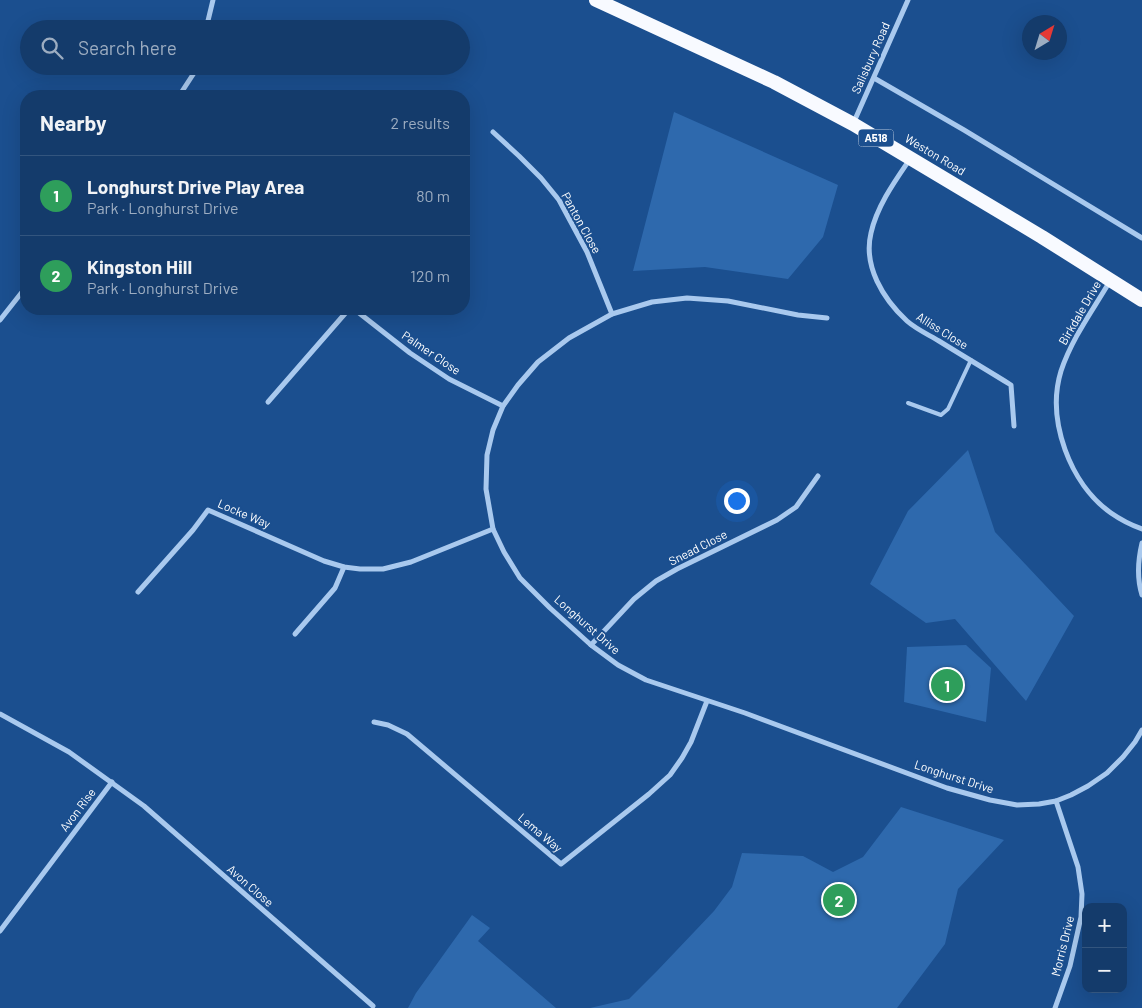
<!DOCTYPE html>
<html lang="en">
<head>
<meta charset="utf-8">
<style>
	:root { --surface:#143b6b; --page:#214673; --text:#f1f3f6; --muted:#9dadc1; --line:#33557e; --accent:#bca0f2 }
	body { margin:0; font-family:Barlow,sans-serif; background:var(--page); color:var(--text) }
	.controls { position:absolute; right:15px; bottom:15px; display:grid; overflow:hidden; border-radius:10px; box-shadow:0 5px 20px #0002 }
	.controls button { width:45px; height:45px; display:grid; place-items:center; padding:0; border:0; border-bottom:1px solid var(--line); background:var(--surface); color:var(--text); font:25px sans-serif }
	.compass { position:absolute; left:1022px; top:15px; width:45px; height:45px; border-radius:50%; background:var(--surface); box-shadow:0 5px 20px #0002; rotate:38deg }
	.you { position:absolute; left:736px; top:500px; width:18px; height:18px; margin:-12px; border:4px solid #fff; border-radius:50%; background:#1a73e8; box-shadow:0 0 0 8px #1a73e833 }
	.badge { display:grid; place-items:center; width:32px; height:32px; border-radius:50%; background:var(--accent); color:#fff; font-size:16px; font-weight:700 }
	.pin { position:absolute; translate:-50% -50%; border:2px solid #fff; box-shadow:0 1px 5px #0006 }
	.list { margin:0; padding:0; list-style:none }
	h2 { display:flex; justify-content:space-between; align-items:center; height:65px; margin:0; padding:0 20px; font-size:21px }
	h2 small { font-size:16px; font-weight:400; color:var(--muted) }
	.list li { display:grid; grid-template-columns:32px 1fr auto; gap:15px; align-items:center; box-sizing:border-box; height:80px; padding:0 20px; border-top:1px solid var(--line) }
	.list b { display:block; font-size:19px; white-space:nowrap }
	.list p { margin:0; font-size:16px; white-space:nowrap; color:var(--muted) }
	.list em { font-size:16px; font-style:normal; color:var(--muted) }
	.icon { flex:none; width:28px; height:28px; fill:none; stroke:currentColor; stroke-width:2; stroke-linecap:round; stroke-linejoin:round }
	.map { position:relative; flex:none; width:1142px; height:1008px; overflow:hidden }
	.search { position:absolute; background:var(--surface); box-shadow:0 5px 20px #0002; left:20px; top:20px; width:450px; height:55px; display:flex; align-items:center; gap:12px; box-sizing:border-box; padding:0 18px; border-radius:28px; color:var(--muted); font-size:19px }
	.panel { position:absolute; background:var(--surface); box-shadow:0 5px 20px #0002; left:20px; top:90px; width:450px; height:225px; border-radius:20px }
	.map>svg:first-child { display:block }
</style>
</head>
<body>
<div class="map">
<svg width="1142" height="1008" viewBox="0 0 1142 1008">
	<rect width="100%" height="100%" fill="#1b4f8f"/>
	<g fill="#2e69ad">
		<polygon points="674,112 838,185 823,237 788,279 705,267 633,271"/>
		<polygon points="968,450 995,532 1074,616 1026,701 955,619 926,623 870,584 908,511"/>
		<polygon points="966,645 991,668 986,722 904,702 907,647"/>
		<polygon points="901,807 1004,840 958,889 945,944 897,1008 590,1008 629,999 657,971 714,911 732,887 742,853 803,856 833,872 863,857"/>
		<polygon points="472,915 490,928 478,941 556,1008 408,1008 416,993"/>
	</g>
	<g fill="none" stroke-linecap="round" stroke-linejoin="round">
		<polyline stroke="#a9c9ee" stroke-width="4" points="908,403 941,415 948,409 971,360"/>
		<g stroke="#a9c9ee" stroke-width="5">
			<polyline points="206,29 213,0"/>
			<polyline points="874,78 964,130 1142,238"/>
			<polyline points="179,96 194,73 196,66"/>
			<polyline points="853,124 908,0"/>
			<polyline points="493,132 519,156 541,178 559,200 587,252 612,314"/>
			<path d="M 910,159 C 895,181 877,206 871,233 C 863,266 883,299 907,321 C 916,329 929,335 939,341 C 963,356 987,370 1011,385 L 1014,426"/>
			<path d="M 1110,281 C 1093,310 1072,338 1061,371 C 1046,420 1070,484 1111,513 C 1121,520 1131,525 1142,529"/>
			<polyline points="354,309 410,353 449,379 503,406"/>
			<polyline points="827,318 798,315 728,301 687,298 652,302 612,314 569,338 538,362 518,385 503,406 493,430 487,455 486,489 493,529 504,552 520,578 550,608 591,645 618,665 646,680 745,713 947,788 990,800 1017,805 1039,804 1056,801 1071,795 1088,786 1107,773 1123,757 1135,742 1142,730"/>
			<polyline points="0,320 26,287"/>
			<polyline points="268,402 349,309"/>
			<path d="M 1142,543 C 1138,560 1137,579 1142,595"/>
			<polyline points="138,592 193,530 208,510 324,561 344,567 360,569 383,569 411,562 493,529"/>
			<polyline points="295,634 335,588 344,567"/>
			<polyline points="591,645 634,599 656,581 677,569 777,520 796,507 818,476"/>
			<polyline points="0,714 69,752 144,806 373,1006"/>
			<polyline points="374,722 388,725 407,734 561,864 649,794 670,775 682,758 691,742 707,701"/>
			<polyline points="0,931 112,782"/>
			<polyline points="1055,1008 1070,966 1081,917 1082,894 1078,867 1056,801"/>
		</g>
		<polyline stroke="#f8faff" stroke-width="14" points="596,0 774,82 853,124 1042,237 1142,300"/>
	</g>
	<g text-anchor="middle" stroke-width="4" stroke-linejoin="round" paint-order="stroke">
		<rect fill="#1b4f8f" stroke="#bbcadd" stroke-width="1" x="858.5" y="129.5" width="35" height="17" rx="4"/>
		<g font-size="11" font-weight="bold" fill="#fff">
			<text x="876" y="142">A518</text>
		</g>
		<g font-size="12" fill="#fff" stroke="#1b4f8f">
			<text transform="translate(871 58) rotate(-66)" y="4">Salisbury Road</text>
			<text transform="translate(935 155) rotate(31)" y="4">Weston Road</text>
			<text transform="translate(581 223) rotate(61)" y="4">Panton Close</text>
			<text transform="translate(1080 313) rotate(-60)" y="4">Birkdale Drive</text>
			<text transform="translate(942 331) rotate(32)" y="4">Alliss Close</text>
			<text transform="translate(431 353) rotate(34)" y="4">Palmer Close</text>
			<text transform="translate(244 514) rotate(23)" y="4">Locke Way</text>
			<text transform="translate(698 548) rotate(-27)" y="4">Snead Close</text>
			<text transform="translate(587 625) rotate(41)" y="4">Longhurst Drive</text>
			<text transform="translate(954 777) rotate(18)" y="4">Longhurst Drive</text>
			<text transform="translate(78 810) rotate(-53)" y="4">Avon Rise</text>
			<text transform="translate(540 833) rotate(40)" y="4">Lema Way</text>
			<text transform="translate(250 886) rotate(41)" y="4">Avon Close</text>
			<text transform="translate(1063 946) rotate(-76)" y="4">Morris Drive</text>
		</g>
	</g>
</svg>
<div class="controls">
<button>+</button>
<button>−</button>
</div>
<svg class="compass" viewBox="-18 -18 36 36"><path d="M0-13l5 13h-10z" fill="#e53935"/><path d="M0 13l5-13h-10z" fill="#9dadc1"/></svg>
<div class="you"></div>
<div class="pin badge" style="left:947px;top:685px;background:#2e9e5b">1</div>
<div class="pin badge" style="left:839px;top:900px;background:#2e9e5b">2</div>
<div class="search"><svg class="icon" aria-label="search" viewBox="0 0 24 24"><circle cx="10" cy="10" r="6"/><path d="M15 15l6 6"/></svg>Search here</div>
<section class="panel">
<h2>Nearby<small>2 results</small></h2>
<ul class="list">
<li><span class="badge" style="background:#2e9e5b">1</span><div><b>Longhurst Drive Play Area</b><p>Park · Longhurst Drive</p></div><em>80 m</em></li>
<li><span class="badge" style="background:#2e9e5b">2</span><div><b>Kingston Hill</b><p>Park · Longhurst Drive</p></div><em>120 m</em></li>
</ul>
</section>
</div>
</body>
</html>
